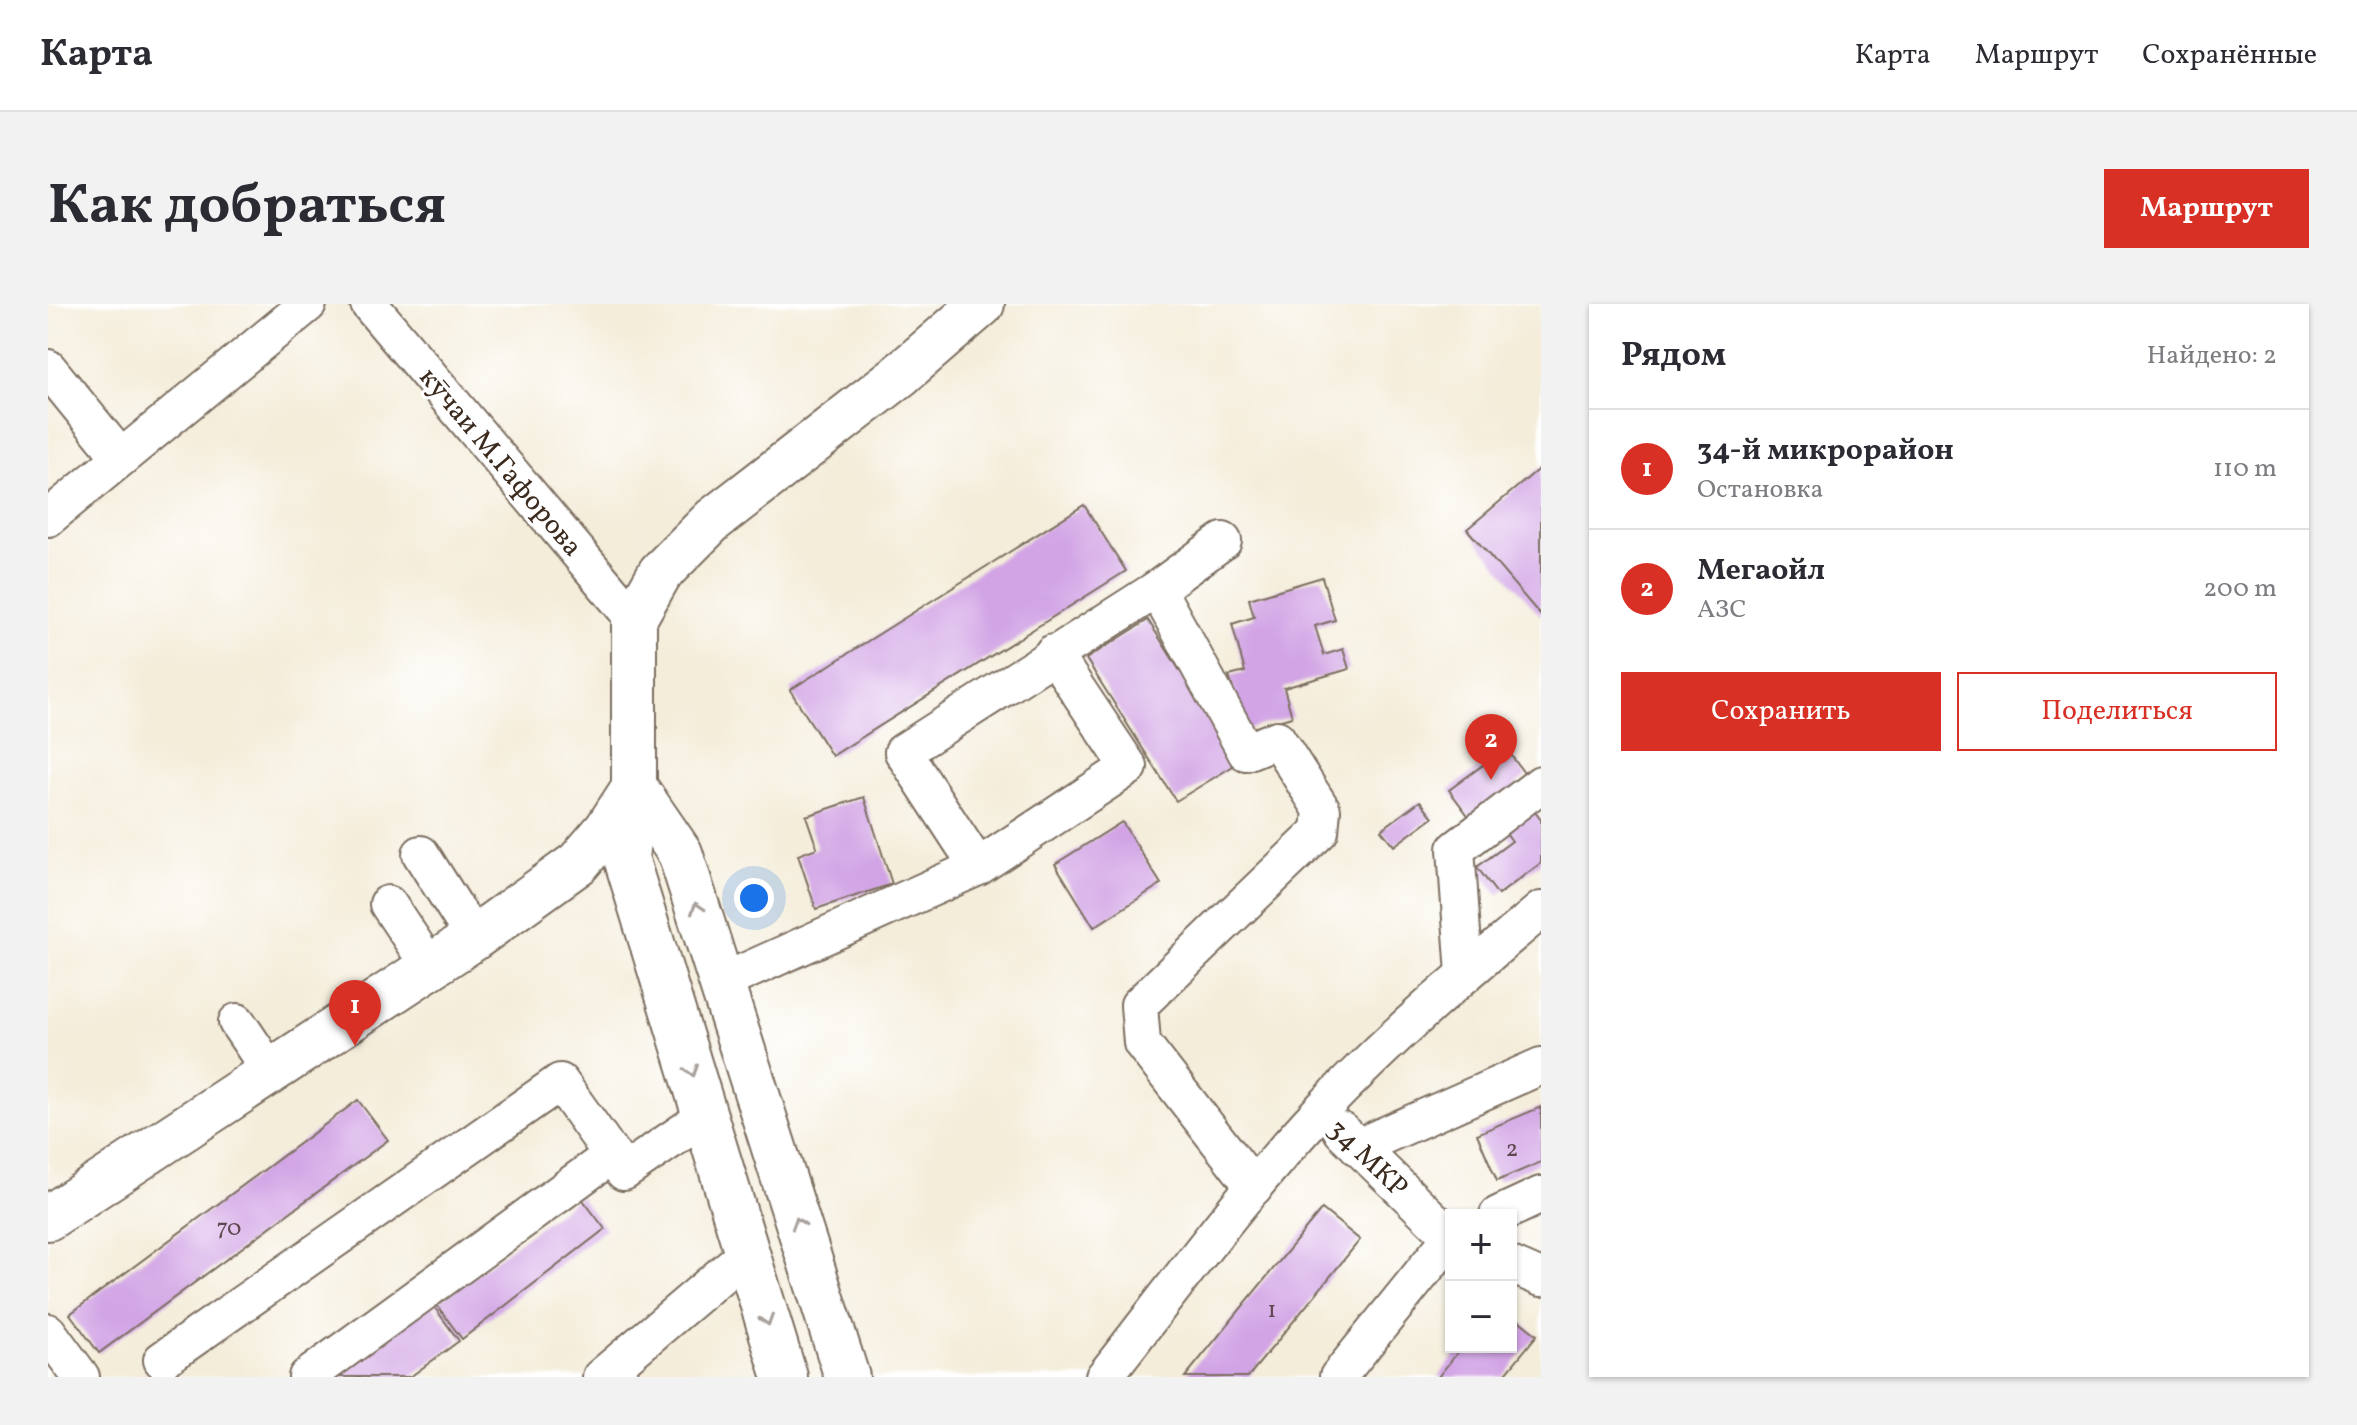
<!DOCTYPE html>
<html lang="ru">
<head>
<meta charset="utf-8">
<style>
	:root { --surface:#fff; --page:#f2f2f3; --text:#2b2b33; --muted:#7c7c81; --line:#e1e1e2; --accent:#d93025 }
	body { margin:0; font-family:Vollkorn,serif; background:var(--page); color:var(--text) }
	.controls { position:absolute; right:24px; bottom:24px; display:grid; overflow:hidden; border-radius:0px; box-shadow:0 2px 6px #0004 }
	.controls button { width:72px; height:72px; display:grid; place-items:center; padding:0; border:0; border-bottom:2px solid var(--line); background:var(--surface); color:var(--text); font:40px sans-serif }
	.you { position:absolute; left:706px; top:594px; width:28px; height:28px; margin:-20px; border:6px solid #fff; border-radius:50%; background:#1a73e8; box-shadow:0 0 0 12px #1a73e833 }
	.badge { display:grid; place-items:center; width:52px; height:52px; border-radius:50%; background:var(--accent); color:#fff; font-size:26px; font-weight:700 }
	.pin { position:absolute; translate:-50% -66px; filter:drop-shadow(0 2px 4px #0008) }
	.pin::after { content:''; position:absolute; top:42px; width:28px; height:24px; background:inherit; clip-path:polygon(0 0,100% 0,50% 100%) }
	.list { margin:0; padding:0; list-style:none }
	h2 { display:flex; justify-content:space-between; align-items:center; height:104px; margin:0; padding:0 32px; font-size:34px }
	h2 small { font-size:26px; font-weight:400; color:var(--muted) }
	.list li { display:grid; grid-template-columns:52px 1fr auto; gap:24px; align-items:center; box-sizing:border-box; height:120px; padding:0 32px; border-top:2px solid var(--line) }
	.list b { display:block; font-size:30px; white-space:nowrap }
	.list p { margin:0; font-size:26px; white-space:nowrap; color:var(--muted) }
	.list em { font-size:26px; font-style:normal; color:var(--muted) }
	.actions { display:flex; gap:16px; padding:24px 32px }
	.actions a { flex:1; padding:18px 0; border:2px solid var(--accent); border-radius:0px; text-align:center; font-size:28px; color:var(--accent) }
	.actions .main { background:var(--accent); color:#fff }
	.map { position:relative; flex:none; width:1493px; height:1073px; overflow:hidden; border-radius:0px }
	header { display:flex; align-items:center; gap:48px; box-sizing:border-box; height:112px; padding:0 40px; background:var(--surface); border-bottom:2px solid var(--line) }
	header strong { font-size:38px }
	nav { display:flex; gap:44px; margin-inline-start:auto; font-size:28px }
	.intro { display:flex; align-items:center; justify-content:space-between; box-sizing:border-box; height:192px; padding:0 48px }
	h1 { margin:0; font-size:56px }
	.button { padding:20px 36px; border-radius:0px; background:var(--accent); color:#fff; font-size:28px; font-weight:700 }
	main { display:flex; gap:48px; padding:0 48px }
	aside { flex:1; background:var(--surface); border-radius:0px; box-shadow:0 2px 6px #0004 }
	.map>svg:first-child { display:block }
</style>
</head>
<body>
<header>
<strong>Карта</strong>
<nav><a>Карта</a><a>Маршрут</a><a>Сохранённые</a></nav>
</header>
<div class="intro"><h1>Как добраться</h1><a class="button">Маршрут</a></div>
<main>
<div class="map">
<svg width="1493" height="1073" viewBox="0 0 1493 1073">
	<rect width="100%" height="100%" fill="#fff"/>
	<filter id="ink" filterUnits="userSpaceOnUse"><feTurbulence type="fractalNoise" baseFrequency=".0125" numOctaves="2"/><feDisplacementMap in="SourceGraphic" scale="16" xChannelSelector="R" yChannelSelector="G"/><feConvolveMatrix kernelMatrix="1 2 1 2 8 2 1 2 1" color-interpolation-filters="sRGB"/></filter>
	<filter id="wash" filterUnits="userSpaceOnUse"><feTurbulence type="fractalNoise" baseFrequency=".006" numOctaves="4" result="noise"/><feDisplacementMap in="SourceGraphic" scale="32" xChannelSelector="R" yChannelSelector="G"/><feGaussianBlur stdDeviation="1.8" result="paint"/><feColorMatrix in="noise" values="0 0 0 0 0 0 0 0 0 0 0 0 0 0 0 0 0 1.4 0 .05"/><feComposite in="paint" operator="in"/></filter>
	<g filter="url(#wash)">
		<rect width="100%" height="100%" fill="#f4edda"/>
		<g id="blocks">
			<g fill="#d2a4e5">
				<polygon points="1493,163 1493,312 1419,225"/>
				<polygon points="1036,201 1078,267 784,452 742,386"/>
				<polygon points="1274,273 1287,316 1267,322 1276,351 1295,345 1301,365 1236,384 1244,413 1197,426 1181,372 1197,368 1184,320 1206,313 1201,295"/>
				<polygon points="1100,316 1190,459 1128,497 1038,355"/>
				<polygon points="1458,444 1478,472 1467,481 1493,516 1493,559 1450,591 1429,563 1464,537 1438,502 1422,514 1401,486"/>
				<polygon points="816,493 844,580 768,605 750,551 769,544 758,512"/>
				<polygon points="1372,497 1385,513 1346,542 1333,526"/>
				<polygon points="1074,518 1113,580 1046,623 1007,560"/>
				<polygon points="310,796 340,836 51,1049 22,1010"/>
				<polygon points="1493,803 1493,858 1449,877 1429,830"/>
				<polygon points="532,892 557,925 414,1035 388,1000"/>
				<polygon points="1274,905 1312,936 1200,1073 1137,1073"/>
				<polygon points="382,997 411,1037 362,1073 279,1073"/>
				<polygon points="1463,1010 1489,1031 1455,1073 1390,1073 1414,1043 1463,1043"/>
			</g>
		</g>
	</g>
	<g filter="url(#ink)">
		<use href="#blocks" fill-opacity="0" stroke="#7c6e60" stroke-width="2"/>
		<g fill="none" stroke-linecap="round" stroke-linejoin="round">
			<defs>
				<g id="minor">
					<polyline points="321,0 586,315"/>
					<polyline points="0,64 73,154"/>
					<polyline points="0,214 260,0"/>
					<polyline points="1109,285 1198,448 1229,435 1274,506 1272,527 1091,701 1094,739 1206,883"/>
					<polyline points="373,550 426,634"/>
					<polyline points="930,563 855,448 1109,285 1175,237"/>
					<polyline points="340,600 382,663"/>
					<polyline points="1417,670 1408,545 1493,480"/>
					<polyline points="674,678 930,563 1081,463 1005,349"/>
					<polyline points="189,718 222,767"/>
					<polyline points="1294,827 1403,933"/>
					<polyline points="1310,843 1493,762"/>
					<polyline points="1450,911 1493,891"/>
					<polyline points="1463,961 1493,974"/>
					<polyline points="0,1028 33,1073"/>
					<polyline points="114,1056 512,778 576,868 658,812"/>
					<polyline points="259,1073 564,851"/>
					<polyline points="553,1073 698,950"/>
					<path d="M 1056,1073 C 1126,984 1194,890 1272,807 C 1340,735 1417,670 1493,606"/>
					<polyline points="1290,1073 1403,933"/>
				</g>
				<g id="major">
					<polyline points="586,482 632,549 799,1073"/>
					<polyline points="0,914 426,634 530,559 559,525 583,488"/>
					<polyline points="737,1073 578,554 586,482 586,315 612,269 665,216 852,71 934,0"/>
				</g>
			</defs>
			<use href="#minor" stroke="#7c6e60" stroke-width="40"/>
			<use href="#major" stroke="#7c6e60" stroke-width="48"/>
			<use href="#minor" stroke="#fff" stroke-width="36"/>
			<use href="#major" stroke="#fff" stroke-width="44"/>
		</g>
		<defs><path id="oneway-chevron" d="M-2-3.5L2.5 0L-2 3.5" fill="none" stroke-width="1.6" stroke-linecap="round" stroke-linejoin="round" transform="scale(2)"/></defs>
		<g stroke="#a79f9a">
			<use href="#oneway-chevron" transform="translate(649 604) rotate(-108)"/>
			<use href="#oneway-chevron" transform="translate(644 767) rotate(72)"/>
			<use href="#oneway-chevron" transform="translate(750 919) rotate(-108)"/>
			<use href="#oneway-chevron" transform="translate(719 1016) rotate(72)"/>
		</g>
	</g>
	<g text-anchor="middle" stroke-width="6" stroke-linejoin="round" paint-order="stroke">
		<g font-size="24" fill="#614850">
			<text x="1464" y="852">2</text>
			<text x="181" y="931">70</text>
			<text x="1224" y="1013">1</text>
		</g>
		<g font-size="28" fill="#3b2a1e" stroke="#fff">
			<text transform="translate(454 157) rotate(50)" y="10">кӯчаи М.Гафорова</text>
			<text transform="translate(1321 853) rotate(44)" y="10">34 МКР</text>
		</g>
	</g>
</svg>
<div class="controls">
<button>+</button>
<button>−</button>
</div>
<div class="you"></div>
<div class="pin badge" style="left:307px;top:742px">1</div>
<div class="pin badge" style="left:1443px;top:476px">2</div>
</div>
<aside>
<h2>Рядом<small>Найдено: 2</small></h2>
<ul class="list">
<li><span class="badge">1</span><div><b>34-й микрорайон</b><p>Остановка</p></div><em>110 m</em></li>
<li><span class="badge">2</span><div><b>Мегаойл</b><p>АЗС</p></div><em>200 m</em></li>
</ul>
<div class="actions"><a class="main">Сохранить</a><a>Поделиться</a></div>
</aside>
</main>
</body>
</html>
